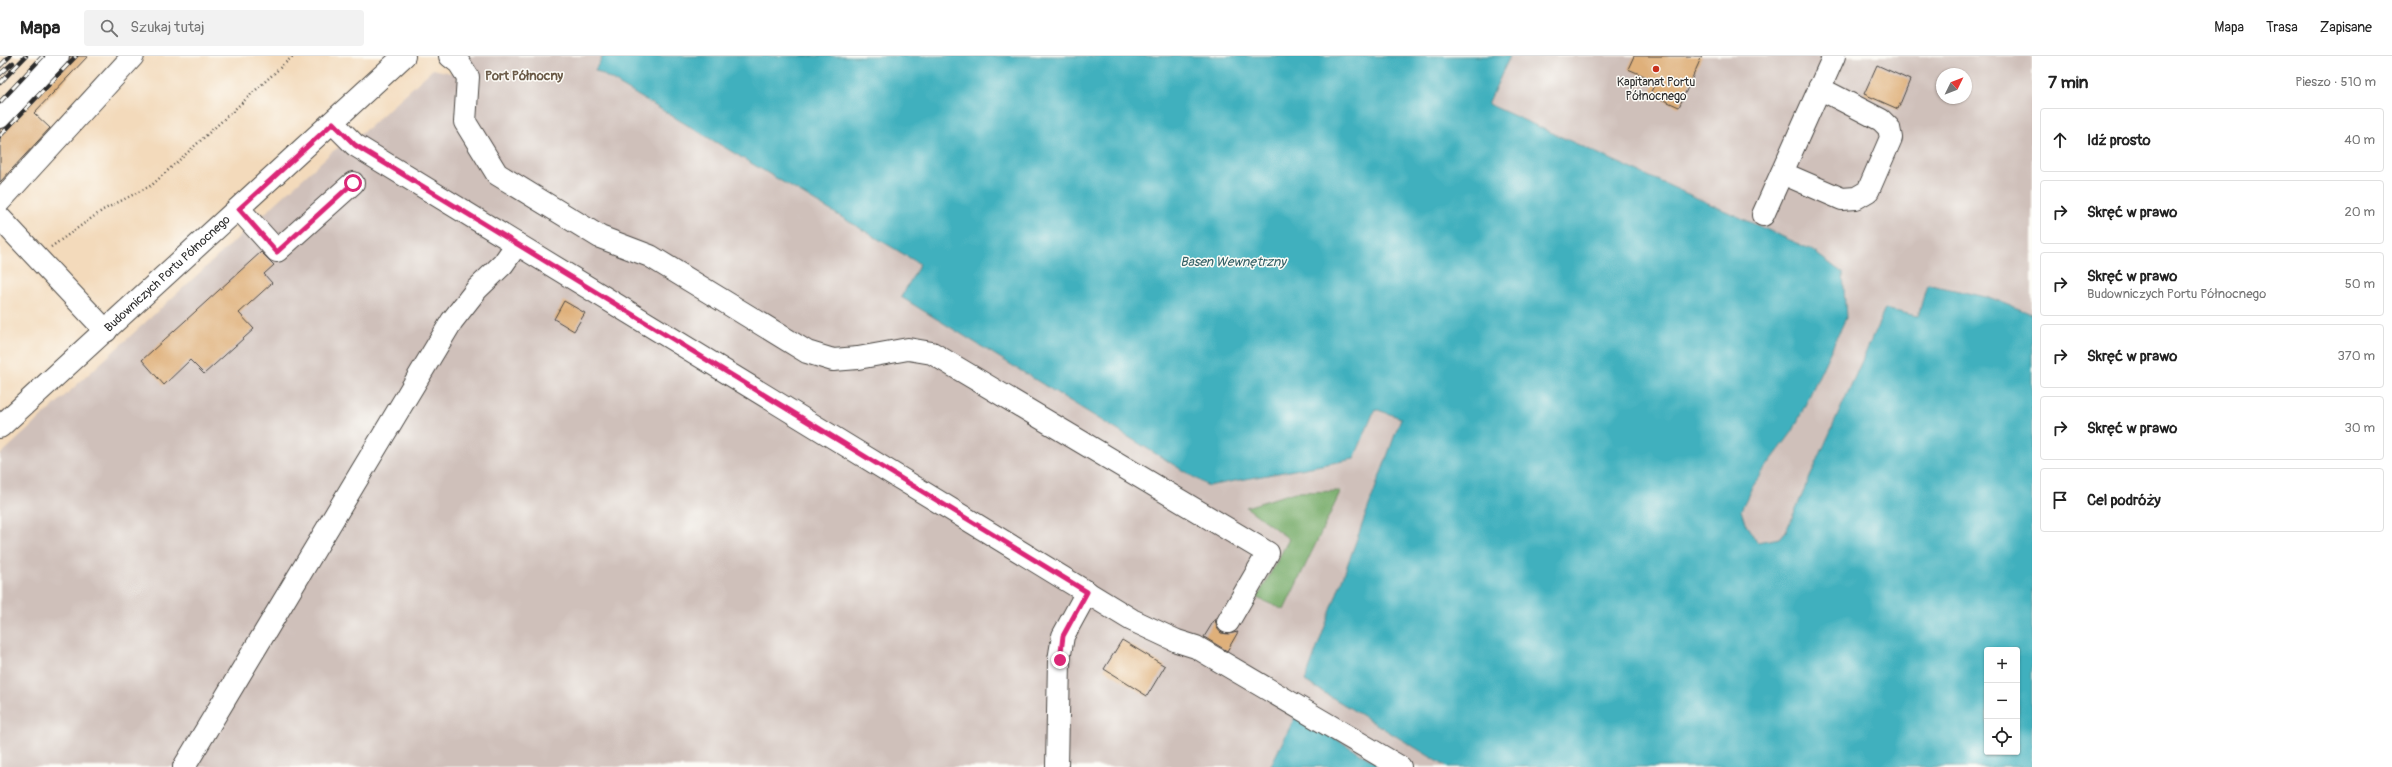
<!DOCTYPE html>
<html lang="pl">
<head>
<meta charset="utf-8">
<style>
	:root { --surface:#fff; --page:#f2f2f2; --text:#222; --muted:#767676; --line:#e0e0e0 }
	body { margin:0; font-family:Pangolin,sans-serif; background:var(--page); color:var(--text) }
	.controls { position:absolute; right:12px; bottom:12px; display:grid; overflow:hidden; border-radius:4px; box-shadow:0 1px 3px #0004 }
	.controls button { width:36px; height:36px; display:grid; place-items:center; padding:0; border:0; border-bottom:1px solid var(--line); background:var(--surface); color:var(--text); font:20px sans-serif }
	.compass { position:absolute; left:1936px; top:12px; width:36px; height:36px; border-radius:50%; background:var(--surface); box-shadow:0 1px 3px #0004; rotate:47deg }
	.stop { position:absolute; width:12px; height:12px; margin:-9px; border:3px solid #db2777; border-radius:50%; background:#fff }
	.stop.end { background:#db2777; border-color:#fff; box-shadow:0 1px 4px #0008 }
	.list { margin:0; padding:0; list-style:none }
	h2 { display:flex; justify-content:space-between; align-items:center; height:52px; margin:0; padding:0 16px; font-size:17px }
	h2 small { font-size:13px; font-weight:400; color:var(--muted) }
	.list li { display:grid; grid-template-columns:26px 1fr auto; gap:12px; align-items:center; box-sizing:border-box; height:64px; margin:0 8px 8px; padding:0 8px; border:1px solid var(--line); border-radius:4px }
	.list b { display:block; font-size:15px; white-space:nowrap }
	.list p { margin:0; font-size:13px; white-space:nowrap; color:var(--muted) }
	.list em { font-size:13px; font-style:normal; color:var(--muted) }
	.icon { flex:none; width:22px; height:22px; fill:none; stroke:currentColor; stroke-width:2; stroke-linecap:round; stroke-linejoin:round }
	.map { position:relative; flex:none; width:2032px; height:711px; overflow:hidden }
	header { display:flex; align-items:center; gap:24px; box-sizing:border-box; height:56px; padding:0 20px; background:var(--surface); border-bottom:1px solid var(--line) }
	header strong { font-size:19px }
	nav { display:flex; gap:22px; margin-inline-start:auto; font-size:14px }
	.search { width:280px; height:36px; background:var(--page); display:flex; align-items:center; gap:10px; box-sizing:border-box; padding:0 14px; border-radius:4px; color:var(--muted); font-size:15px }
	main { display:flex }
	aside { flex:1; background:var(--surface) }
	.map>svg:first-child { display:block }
</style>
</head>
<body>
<header>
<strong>Mapa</strong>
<div class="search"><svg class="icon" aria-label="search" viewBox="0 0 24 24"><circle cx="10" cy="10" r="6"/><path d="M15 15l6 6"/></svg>Szukaj tutaj</div>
<nav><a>Mapa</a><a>Trasa</a><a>Zapisane</a></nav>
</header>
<main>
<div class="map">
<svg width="2032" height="711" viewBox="0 0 2032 711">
	<rect width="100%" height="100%" fill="#fdfcf7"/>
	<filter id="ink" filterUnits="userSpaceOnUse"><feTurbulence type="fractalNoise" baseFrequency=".025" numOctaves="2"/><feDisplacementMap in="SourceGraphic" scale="8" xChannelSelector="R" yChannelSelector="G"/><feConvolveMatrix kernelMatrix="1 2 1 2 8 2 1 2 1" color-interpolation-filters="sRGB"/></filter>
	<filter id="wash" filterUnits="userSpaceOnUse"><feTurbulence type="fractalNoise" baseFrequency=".012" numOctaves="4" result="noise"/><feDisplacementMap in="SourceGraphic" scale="16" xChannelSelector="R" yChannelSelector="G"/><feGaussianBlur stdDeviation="0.9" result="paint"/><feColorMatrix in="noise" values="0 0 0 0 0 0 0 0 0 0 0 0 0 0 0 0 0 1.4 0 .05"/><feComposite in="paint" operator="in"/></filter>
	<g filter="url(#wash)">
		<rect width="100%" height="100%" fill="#f3dabb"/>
		<g fill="#cfc0ba" fill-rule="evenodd">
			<polygon points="464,0 603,0 596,14 920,208 902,241 1375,353 1401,362 1305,625 1447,711 1383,711 1296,659 1270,711 0,711 0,399 333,95 368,72 433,13 451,17"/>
			<path d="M 1510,0 L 2032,0 L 2032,258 L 1991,242 L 1928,228 L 1918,260 L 1885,253 L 1786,475 L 1780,482 L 1757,486 L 1745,467 L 1741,454 L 1753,429 L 1793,375 L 1843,217 L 1810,193 L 1488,48 ZM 1942,18 L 1966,18 L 1966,42 L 1942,42 Z"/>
		</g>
		<polygon fill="#74aa68" stroke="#506a4a" points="1341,435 1284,554 1257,542 1289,483 1246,451 1295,436"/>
		<g fill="#41b0be" stroke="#366e74" fill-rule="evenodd">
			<path d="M 603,0 L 1510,0 L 1488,48 L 1810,193 L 1843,217 L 1846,262 L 1793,375 L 1753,429 L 1741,454 L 1745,467 L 1757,486 L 1780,482 L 1786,475 L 1885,253 L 1918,260 L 1927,228 L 1991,242 L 2032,258 L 2032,711 L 1447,711 L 1305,625 L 1401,362 L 1375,353 L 1354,403 L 1208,430 L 901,241 L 920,208 L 595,14 ZM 1987,594 L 2017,594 L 2017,696 L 1987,696 Z"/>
			<polygon points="1296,659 1383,711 1270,711"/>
		</g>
		<g id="blocks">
			<g fill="#dfb07a">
				<polygon points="70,0 88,0 34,57 50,72 0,126 0,73 9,70 67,9"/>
				<polygon points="1634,0 1702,0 1679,51 1650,38 1656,25 1628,13"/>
				<polygon points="1877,9 1910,24 1898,53 1864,38"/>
				<polygon points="261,196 274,209 264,218 272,227 239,257 254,273 204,318 190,304 164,329 142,304"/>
				<polygon points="564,245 585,257 574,275 554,263"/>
				<polygon points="1215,563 1217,572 1221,577 1228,578 1238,576 1227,595 1204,581"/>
				<polygon points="1122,584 1165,610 1147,640 1104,613"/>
			</g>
		</g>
	</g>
	<g filter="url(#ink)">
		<use href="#blocks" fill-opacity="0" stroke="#494541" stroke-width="1"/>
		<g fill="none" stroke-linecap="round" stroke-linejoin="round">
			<defs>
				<g id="minor">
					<polyline points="450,0 459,7 468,21 465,66 497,118 600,181 650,200 807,296 833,304 858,302 908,293 932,297 1268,497 1228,566"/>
					<polyline points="0,61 58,0"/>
					<polyline points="333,67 355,89 1132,564 1177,585 1196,591 1400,711"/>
					<polyline points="1782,117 1842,143 1856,142 1868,135 1891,82 1889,72 1881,64 1819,32"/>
					<polyline points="0,145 133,0"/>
					<polyline points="239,153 277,195 353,127"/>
					<polyline points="1763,159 1834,0"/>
					<polyline points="0,162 106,275"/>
					<path id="s1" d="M 0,371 L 404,0"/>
					<polyline points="184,711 452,265 477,233 503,208 517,188"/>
					<polyline points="1057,711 1059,604 1063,580 1087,536"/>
				</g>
			</defs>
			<use href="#minor" stroke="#494541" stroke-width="24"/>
			<polyline stroke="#494541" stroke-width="2.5" stroke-dasharray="1 3" stroke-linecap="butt" points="51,191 103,154 152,129 293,0"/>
			<use href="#minor" stroke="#fff" stroke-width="22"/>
			<defs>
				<g id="rail">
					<polyline points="0,10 10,0"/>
					<polyline points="0,18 13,7"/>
					<polyline points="0,27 26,0"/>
					<polyline points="0,46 43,0"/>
					<polyline points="0,80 76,0"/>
				</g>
			</defs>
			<use href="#rail" stroke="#2b2b2b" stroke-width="4.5"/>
			<use href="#rail" stroke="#fdfcf7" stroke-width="3" stroke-dasharray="9" stroke-linecap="butt"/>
		</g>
	</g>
	<g fill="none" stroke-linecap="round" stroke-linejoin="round" filter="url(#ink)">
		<polyline stroke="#db2777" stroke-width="5" points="353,127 277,196 239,153 333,67 355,89 1087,536 1063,580 1060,604"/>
	</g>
	<circle fill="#c8321e" stroke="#fdfcf7" stroke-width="1.5" cx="1656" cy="13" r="4"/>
	<g text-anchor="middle" stroke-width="3" stroke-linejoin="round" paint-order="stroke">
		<g font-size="12" fill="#2b2b2b" stroke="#fdfcf7">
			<text x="1656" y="30">Kapitanat Portu<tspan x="1656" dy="14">Północnego</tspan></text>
		</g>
		<g font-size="12" fill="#2b2b2b" stroke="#fdfcf7">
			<text dy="4" stroke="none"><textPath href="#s1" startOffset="227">Budowniczych Portu Północnego</textPath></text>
		</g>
		<g font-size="13" font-weight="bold" fill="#6a5a47" stroke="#fdfcf7">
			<text x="524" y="24">Port Północny</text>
		</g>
		<g font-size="13" font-style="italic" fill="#346066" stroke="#fdfcf7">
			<text x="1233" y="210">Basen Wewnętrzny</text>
		</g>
	</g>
</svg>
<div class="controls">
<button>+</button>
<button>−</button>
<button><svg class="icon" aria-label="locate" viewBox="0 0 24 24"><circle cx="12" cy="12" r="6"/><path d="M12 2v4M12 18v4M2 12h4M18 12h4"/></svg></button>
</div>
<svg class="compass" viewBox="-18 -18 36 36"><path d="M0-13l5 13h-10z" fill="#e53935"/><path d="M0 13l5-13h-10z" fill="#767676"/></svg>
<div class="stop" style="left:353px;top:127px"></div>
<div class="stop end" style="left:1060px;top:604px"></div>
</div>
<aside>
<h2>7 min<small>Pieszo · 510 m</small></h2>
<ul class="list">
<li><svg class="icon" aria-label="ahead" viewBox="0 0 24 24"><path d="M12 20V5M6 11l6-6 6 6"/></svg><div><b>Idź prosto</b></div><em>40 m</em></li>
<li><svg class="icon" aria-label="right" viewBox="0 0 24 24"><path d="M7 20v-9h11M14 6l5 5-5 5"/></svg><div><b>Skręć w prawo</b></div><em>20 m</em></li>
<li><svg class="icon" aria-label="right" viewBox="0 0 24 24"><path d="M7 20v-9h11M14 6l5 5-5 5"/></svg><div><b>Skręć w prawo</b><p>Budowniczych Portu Północnego</p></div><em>50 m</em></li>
<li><svg class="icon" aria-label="right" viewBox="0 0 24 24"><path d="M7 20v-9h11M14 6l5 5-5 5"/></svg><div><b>Skręć w prawo</b></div><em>370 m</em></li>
<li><svg class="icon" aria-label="right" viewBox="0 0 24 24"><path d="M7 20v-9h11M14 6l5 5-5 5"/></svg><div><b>Skręć w prawo</b></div><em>30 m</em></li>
<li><svg class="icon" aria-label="arrive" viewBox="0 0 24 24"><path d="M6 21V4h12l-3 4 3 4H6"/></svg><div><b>Cel podróży</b></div></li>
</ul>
</aside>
</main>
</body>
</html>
